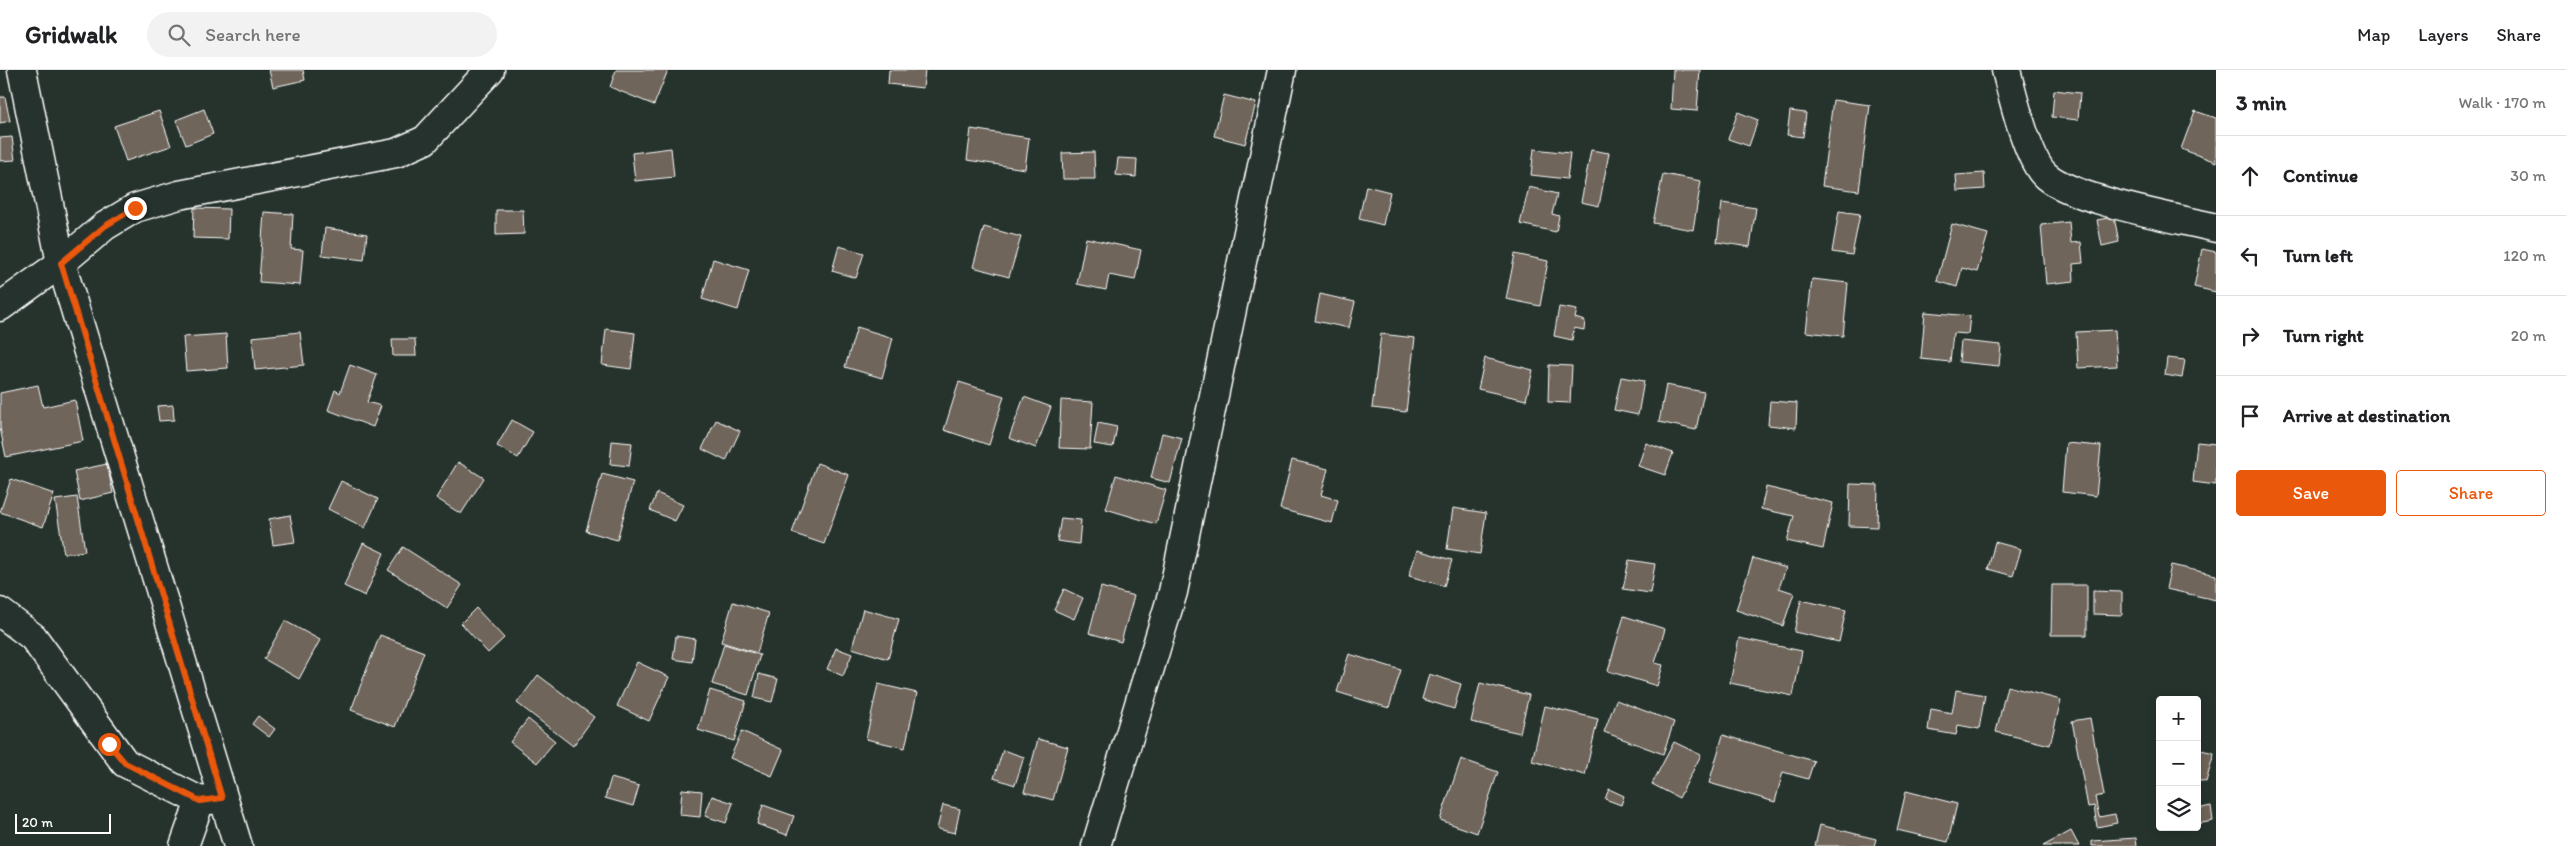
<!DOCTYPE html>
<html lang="en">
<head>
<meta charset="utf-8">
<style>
	:root { --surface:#fff; --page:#f2f2f2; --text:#202124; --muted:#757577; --line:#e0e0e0; --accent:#ea580c }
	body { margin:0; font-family:Itim,sans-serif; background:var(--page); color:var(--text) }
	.controls { position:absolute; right:15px; bottom:15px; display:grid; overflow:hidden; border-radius:5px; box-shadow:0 2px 12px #0003 }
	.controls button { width:45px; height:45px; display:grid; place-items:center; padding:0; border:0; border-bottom:1px solid var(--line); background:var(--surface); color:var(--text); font:25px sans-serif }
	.scale { position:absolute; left:15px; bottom:12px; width:96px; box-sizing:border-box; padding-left:5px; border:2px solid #fff; border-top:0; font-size:14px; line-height:18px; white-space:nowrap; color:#fff; -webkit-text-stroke:4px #26332d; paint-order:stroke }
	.stop { position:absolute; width:15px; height:15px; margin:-11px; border:4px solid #ea580c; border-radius:50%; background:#fff }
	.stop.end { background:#ea580c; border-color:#fff; box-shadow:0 1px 5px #0008 }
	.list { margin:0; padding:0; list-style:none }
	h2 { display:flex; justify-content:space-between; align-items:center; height:65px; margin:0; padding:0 20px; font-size:21px }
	h2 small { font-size:16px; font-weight:400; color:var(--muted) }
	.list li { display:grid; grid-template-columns:32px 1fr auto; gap:15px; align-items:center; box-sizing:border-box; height:80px; padding:0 20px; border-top:1px solid var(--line) }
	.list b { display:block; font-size:19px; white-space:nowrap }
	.list em { font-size:16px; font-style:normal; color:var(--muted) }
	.actions { display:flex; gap:10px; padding:15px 20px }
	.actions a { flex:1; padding:11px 0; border:1px solid var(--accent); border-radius:5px; text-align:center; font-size:18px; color:var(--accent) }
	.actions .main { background:var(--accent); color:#fff }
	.icon { flex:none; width:28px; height:28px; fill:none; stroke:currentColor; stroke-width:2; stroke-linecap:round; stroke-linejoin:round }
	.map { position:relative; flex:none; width:2216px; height:776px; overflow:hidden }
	header { display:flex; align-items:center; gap:30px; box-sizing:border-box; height:70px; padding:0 25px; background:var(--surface); border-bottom:1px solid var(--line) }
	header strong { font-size:24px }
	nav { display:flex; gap:28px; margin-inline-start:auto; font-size:18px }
	.search { width:350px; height:45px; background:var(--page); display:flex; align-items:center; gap:12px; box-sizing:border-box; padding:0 18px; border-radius:28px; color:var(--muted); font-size:19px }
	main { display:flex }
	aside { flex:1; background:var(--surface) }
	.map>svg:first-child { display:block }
</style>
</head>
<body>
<header>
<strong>Gridwalk</strong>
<div class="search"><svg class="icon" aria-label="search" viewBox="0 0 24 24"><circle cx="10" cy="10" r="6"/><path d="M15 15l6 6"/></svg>Search here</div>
<nav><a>Map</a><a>Layers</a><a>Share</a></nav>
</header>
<main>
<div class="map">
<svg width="2216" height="776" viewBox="0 0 2216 776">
	<rect width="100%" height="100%" fill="#26332d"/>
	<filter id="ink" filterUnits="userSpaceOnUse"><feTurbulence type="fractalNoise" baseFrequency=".02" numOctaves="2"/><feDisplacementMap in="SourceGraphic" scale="10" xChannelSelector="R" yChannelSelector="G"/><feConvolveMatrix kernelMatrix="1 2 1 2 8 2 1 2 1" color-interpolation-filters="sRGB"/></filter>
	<g filter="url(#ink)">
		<g fill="#70655a" stroke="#fff">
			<polygon points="269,0 303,0 305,10 273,17"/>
			<polygon points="616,0 668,0 654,35 610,17"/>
			<polygon points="889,0 925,0 923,18 888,14"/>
			<polygon points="1673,0 1700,0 1697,41 1671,39"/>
			<polygon points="2054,20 2080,23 2078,50 2052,47"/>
			<polygon points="1224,25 1256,33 1245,74 1214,66"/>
			<polygon points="0,27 5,27 10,51 0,53"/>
			<polygon points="1833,30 1870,35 1859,121 1822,116"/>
			<polygon points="204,39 213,64 186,75 176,50"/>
			<polygon points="159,41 171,76 126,91 114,56"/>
			<polygon points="1790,41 1806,43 1803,67 1787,65"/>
			<polygon points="2195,41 2216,48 2216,92 2181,79"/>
			<polygon points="1738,42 1758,50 1749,76 1728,69"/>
			<polygon points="971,59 1029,68 1025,99 967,90"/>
			<polygon points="12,67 15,90 0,91 0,68"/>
			<polygon points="671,78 674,107 635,111 632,83"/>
			<polygon points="1534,79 1570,83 1567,109 1531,105"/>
			<polygon points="1591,80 1609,83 1599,136 1581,132"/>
			<polygon points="1094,82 1095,109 1063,109 1062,83"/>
			<polygon points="1118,88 1137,89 1136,107 1116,105"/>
			<polygon points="1984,103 1985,119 1957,121 1956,105"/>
			<polygon points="1663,104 1701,111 1693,160 1653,153"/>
			<polygon points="1366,116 1390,122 1383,155 1359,149"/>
			<polygon points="1529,117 1557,124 1552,144 1559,146 1556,162 1520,154"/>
			<polygon points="1722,133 1756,138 1750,177 1717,172"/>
			<polygon points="194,138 229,139 228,169 193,168"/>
			<polygon points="496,140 523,140 524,164 496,165"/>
			<polygon points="1839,141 1860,144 1852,185 1832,182"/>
			<polygon points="264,142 293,144 291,179 303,180 300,215 259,212"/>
			<polygon points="2114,147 2119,172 2102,176 2097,150"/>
			<polygon points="2069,152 2071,173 2081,172 2083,193 2073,194 2074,211 2046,214 2041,155"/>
			<polygon points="1952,154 1988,164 1977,202 1962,198 1957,217 1937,211"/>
			<polygon points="984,157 1021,167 1009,207 973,197"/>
			<polygon points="325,158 367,164 364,190 322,185"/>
			<polygon points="1086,168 1141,180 1135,210 1109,205 1106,220 1077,214"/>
			<polygon points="839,176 864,183 856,208 832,201"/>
			<polygon points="2202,179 2216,182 2216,222 2194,217"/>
			<polygon points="1515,184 1548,191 1540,236 1506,229"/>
			<polygon points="713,189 749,200 738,240 702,229"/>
			<polygon points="1812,209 1848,213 1843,266 1806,262"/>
			<polygon points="1320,224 1355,232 1349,258 1315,251"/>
			<polygon points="1559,237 1577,240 1575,248 1585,251 1584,260 1574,258 1572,270 1554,266"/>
			<polygon points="1925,242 1970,246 1968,264 1953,263 1950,292 1921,289"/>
			<polygon points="857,257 893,268 882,308 845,297"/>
			<polygon points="606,259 635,263 631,299 602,295"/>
			<polygon points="2115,260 2117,296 2078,298 2076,262"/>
			<polygon points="300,262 304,295 255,300 252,267"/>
			<polygon points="226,264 228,298 186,301 183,267"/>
			<polygon points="1381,264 1415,268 1406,342 1372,338"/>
			<polygon points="392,269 415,269 416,286 393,286"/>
			<polygon points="1961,271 2001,275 1999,296 1959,292"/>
			<polygon points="1485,288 1533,300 1526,330 1478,319"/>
			<polygon points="2167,288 2185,290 2182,308 2165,305"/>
			<polygon points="350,295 377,305 367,332 381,336 373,357 328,340 335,320 340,323"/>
			<polygon points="1549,295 1572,296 1570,333 1548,332"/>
			<polygon points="1621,307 1644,311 1638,345 1614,340"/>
			<polygon points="959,312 1004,326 989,375 944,360"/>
			<polygon points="38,315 43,337 75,330 83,371 6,387 0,358 0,323"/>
			<polygon points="1666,315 1704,322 1696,360 1659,352"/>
			<polygon points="1024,327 1051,337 1036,378 1009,368"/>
			<polygon points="1061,330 1093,332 1090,379 1059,378"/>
			<polygon points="1770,331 1797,333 1796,358 1768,355"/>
			<polygon points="173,335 174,350 159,351 157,336"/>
			<polygon points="512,350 533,362 518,388 497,376"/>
			<polygon points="716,350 740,361 726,391 702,379"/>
			<polygon points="1098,353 1117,357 1113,377 1094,374"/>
			<polygon points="1162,363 1182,368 1170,413 1151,408"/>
			<polygon points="612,371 632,373 629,396 610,394"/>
			<polygon points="2197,372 2216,374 2216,415 2193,412"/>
			<polygon points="1646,373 1673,383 1665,405 1638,396"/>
			<polygon points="2066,373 2101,376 2096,426 2062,422"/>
			<polygon points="1292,390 1328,399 1321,425 1338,430 1332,453 1280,439"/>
			<polygon points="458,392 484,408 461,444 436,428"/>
			<polygon points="817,393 849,405 824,474 792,463"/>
			<polygon points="107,394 113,423 80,431 74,401"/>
			<polygon points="602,404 633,412 617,470 586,461"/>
			<polygon points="1116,405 1166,420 1156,454 1106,439"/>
			<polygon points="11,409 54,424 43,457 0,442"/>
			<polygon points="341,411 378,429 365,458 328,439"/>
			<polygon points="1850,414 1878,415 1877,457 1849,456"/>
			<polygon points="1766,417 1833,433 1823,479 1787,471 1794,446 1761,439"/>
			<polygon points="657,423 683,435 675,451 650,440"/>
			<polygon points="77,427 85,481 64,484 55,430"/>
			<polygon points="1453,438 1486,443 1480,484 1447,479"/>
			<polygon points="290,445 295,472 273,475 269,449"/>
			<polygon points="1061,448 1081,450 1079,474 1057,471"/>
			<polygon points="1995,472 2021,479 2013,506 1988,499"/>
			<polygon points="363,473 384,483 365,526 344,516"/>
			<polygon points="403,477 462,515 447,538 388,500"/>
			<polygon points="1417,480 1452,490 1444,516 1409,506"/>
			<polygon points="1753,488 1786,498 1779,518 1794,523 1783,556 1736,540"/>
			<polygon points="1629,490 1655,494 1650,523 1623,519"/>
			<polygon points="2171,495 2216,505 2216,530 2166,519"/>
			<polygon points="2052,515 2087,515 2087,565 2051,565"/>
			<polygon points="1101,517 1134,526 1121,572 1089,563"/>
			<polygon points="1064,519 1083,528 1074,549 1054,540"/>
			<polygon points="2093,521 2122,522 2122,545 2093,544"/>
			<polygon points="1801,530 1846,540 1839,572 1794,562"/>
			<polygon points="733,532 769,543 757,583 721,572"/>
			<polygon points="476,538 504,568 488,583 461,553"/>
			<polygon points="863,539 899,549 888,589 852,578"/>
			<polygon points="1624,546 1665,559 1655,593 1663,595 1657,616 1608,601"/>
			<polygon points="285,551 320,570 299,609 264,589"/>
			<polygon points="380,565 424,582 395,657 351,640"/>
			<polygon points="676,566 695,569 692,592 673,589"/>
			<polygon points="1739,568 1802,581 1793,626 1730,613"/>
			<polygon points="724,574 760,585 748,625 712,614"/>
			<polygon points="836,578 852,584 843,606 827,599"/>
			<polygon points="1349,584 1401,600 1389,638 1337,622"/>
			<polygon points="637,592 669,607 649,651 617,636"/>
			<polygon points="759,604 778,609 772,632 754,628"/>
			<polygon points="1429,604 1461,614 1454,639 1422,629"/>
			<polygon points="538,605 594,647 573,676 517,633"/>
			<polygon points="1480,613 1529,625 1520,663 1471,652"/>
			<polygon points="878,614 917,623 905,678 866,669"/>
			<polygon points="2007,616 2061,630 2050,675 1996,662"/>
			<polygon points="710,620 746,631 734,671 698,660"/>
			<polygon points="1956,620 1985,625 1979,659 1958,655 1956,665 1928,660 1931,639 1952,643"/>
			<polygon points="1616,630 1674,652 1663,684 1604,662"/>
			<polygon points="1545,636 1598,649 1585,705 1532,691"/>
			<polygon points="258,646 275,659 269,667 252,654"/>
			<polygon points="2090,648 2104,725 2095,727 2099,747 2115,744 2117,753 2097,757 2094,736 2088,737 2072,651"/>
			<polygon points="528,649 555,671 537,693 510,672"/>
			<polygon points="742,661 783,680 772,706 730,688"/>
			<polygon points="1723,665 1814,691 1808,709 1783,702 1775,732 1709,713"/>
			<polygon points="1038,669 1068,677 1053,730 1024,722"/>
			<polygon points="1674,672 1701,685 1679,728 1652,714"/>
			<polygon points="2197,679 2214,683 2206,712 2197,710"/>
			<polygon points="1003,680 1024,687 1015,715 994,708"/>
			<polygon points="1461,689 1498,702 1477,763 1440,750"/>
			<polygon points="611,708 639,716 633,736 605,728"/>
			<polygon points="682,719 702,721 700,747 680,745"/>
			<polygon points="1609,719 1624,726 1621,735 1605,729"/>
			<polygon points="1906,721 1957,734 1948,772 1897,760"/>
			<polygon points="712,726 733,733 726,753 705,746"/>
			<polygon points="763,735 794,746 787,765 757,754"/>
			<polygon points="943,735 960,739 955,763 937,759"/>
			<polygon points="2211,736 2213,751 2197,754 2197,739"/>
			<polygon points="1820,755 1876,769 1874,776 1815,776"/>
			<polygon points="2071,761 2079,776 2043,776"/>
			<polygon points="2136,768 2137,776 2092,776 2092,771"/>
		</g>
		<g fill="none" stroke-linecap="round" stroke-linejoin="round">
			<defs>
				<g id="street">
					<polyline points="22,0 61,193 238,776"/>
					<path d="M 2006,0 C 2012,24 2028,91 2046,106 C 2074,130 2176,148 2216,158"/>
					<polyline points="0,237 61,193 105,156 135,138 179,125 396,83 425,70 490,0"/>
					<polyline points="0,542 33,567 125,693 200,731"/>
					<polyline points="184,776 200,731 218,729"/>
					<polyline points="1096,776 1173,522 1282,0"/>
				</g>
			</defs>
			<use href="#street" stroke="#fff" stroke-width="31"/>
			<use href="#street" stroke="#26332d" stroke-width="28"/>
		</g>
	</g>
	<g fill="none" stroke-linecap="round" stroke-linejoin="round" filter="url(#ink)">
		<polyline stroke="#ea580c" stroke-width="6" points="109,674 125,693 200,731 222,728 61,193 105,156 135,138"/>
	</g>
</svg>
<div class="controls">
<button>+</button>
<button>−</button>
<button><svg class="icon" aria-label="layers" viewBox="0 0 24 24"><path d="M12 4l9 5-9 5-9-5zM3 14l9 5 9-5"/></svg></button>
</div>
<div class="scale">20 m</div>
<div class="stop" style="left:109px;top:674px"></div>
<div class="stop end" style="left:135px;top:138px"></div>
</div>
<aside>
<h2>3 min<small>Walk · 170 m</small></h2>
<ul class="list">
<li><svg class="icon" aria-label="ahead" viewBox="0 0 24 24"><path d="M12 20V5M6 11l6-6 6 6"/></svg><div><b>Continue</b></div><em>30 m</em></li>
<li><svg class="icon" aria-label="left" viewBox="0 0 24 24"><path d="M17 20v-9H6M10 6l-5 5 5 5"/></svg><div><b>Turn left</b></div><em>120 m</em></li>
<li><svg class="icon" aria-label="right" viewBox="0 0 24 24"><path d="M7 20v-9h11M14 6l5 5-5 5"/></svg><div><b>Turn right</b></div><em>20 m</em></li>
<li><svg class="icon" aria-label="arrive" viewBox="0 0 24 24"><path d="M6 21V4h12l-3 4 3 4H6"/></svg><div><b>Arrive at destination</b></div></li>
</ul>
<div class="actions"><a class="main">Save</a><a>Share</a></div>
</aside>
</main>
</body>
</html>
